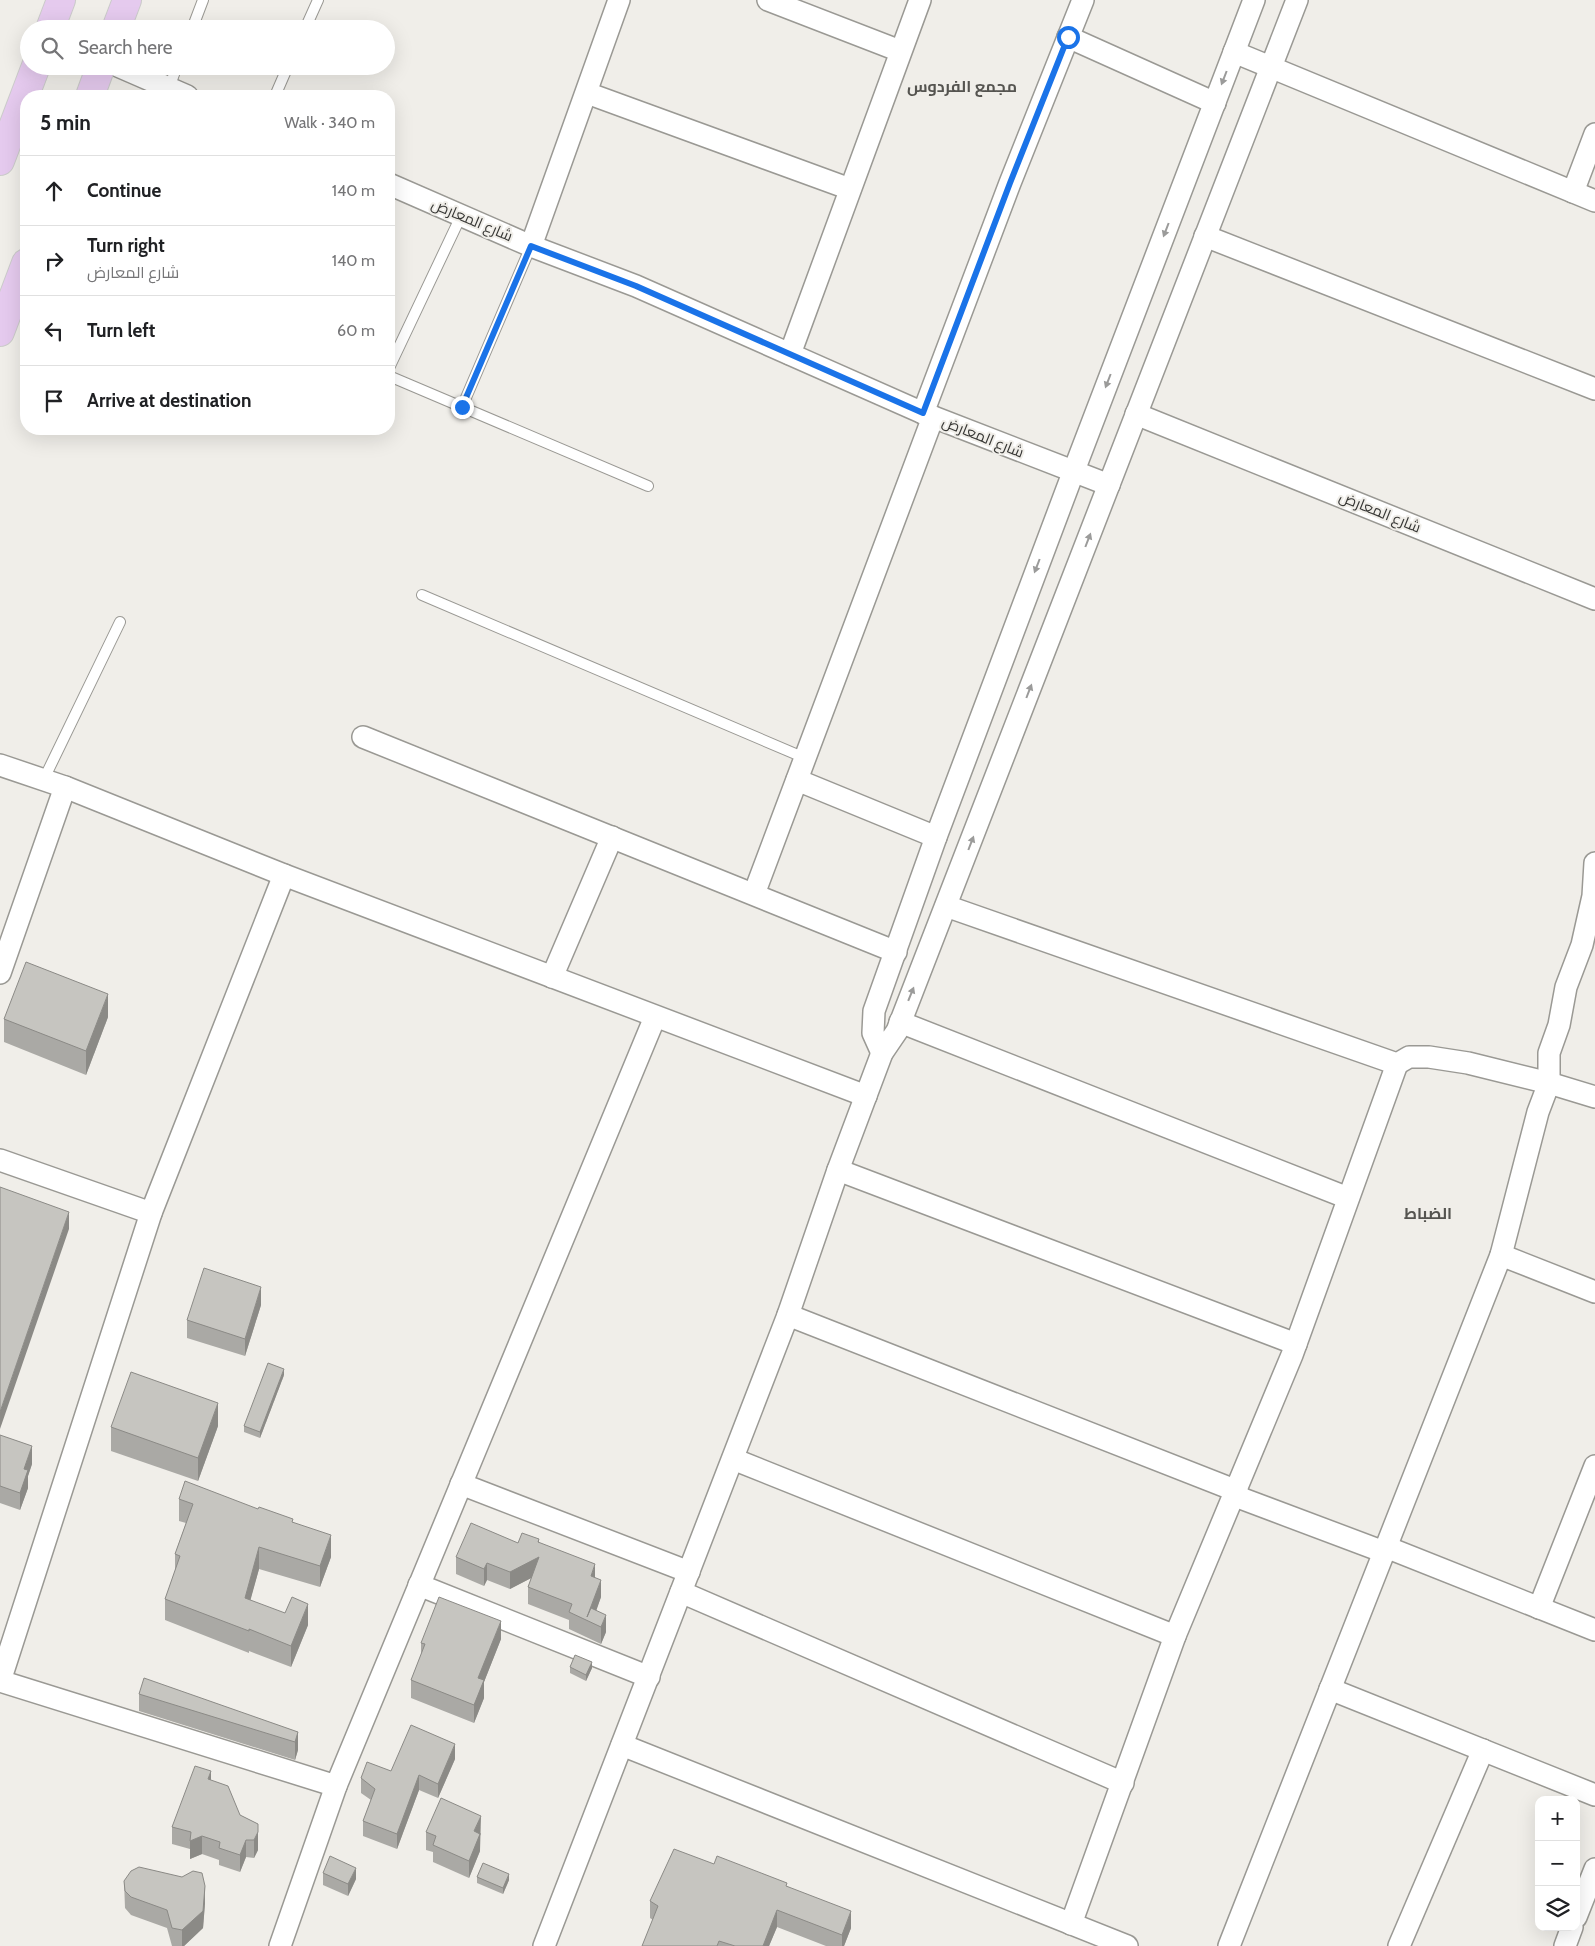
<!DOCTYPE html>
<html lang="en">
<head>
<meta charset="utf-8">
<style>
	:root { --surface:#fff; --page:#f2f2f2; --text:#202124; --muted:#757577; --line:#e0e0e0 }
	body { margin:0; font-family:Cabin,Cairo,sans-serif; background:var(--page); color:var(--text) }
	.controls { position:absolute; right:15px; bottom:15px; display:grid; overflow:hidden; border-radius:10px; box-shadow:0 5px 20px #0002 }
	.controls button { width:45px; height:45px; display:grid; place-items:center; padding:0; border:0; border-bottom:1px solid var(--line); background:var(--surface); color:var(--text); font:25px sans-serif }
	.stop { position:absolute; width:15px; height:15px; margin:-11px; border:4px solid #1a73e8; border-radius:50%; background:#fff }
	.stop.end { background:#1a73e8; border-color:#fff; box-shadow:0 1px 5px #0008 }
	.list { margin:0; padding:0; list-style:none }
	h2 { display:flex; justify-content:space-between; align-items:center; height:65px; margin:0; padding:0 20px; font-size:21px }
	h2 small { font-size:16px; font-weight:400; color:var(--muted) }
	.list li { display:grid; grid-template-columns:32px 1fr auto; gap:15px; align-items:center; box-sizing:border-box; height:70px; padding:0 20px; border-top:1px solid var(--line) }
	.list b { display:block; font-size:19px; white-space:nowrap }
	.list p { margin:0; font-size:16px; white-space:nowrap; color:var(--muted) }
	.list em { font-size:16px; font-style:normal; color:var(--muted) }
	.icon { flex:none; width:28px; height:28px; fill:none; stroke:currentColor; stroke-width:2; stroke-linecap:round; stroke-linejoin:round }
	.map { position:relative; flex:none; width:1595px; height:1946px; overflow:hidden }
	.search { position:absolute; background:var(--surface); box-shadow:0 5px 20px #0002; left:20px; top:20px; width:375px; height:55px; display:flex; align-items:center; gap:12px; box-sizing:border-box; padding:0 18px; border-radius:28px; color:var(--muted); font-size:19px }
	.panel { position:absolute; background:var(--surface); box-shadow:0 5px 20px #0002; left:20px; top:90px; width:375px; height:345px; border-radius:20px }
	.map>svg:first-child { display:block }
</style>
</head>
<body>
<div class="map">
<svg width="1595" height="1946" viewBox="0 0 1595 1946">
	<rect width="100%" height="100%" fill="#f0eee9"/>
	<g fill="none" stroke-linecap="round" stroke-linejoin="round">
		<defs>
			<g id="lane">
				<polyline points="192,29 203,0"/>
				<polyline points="305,29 318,0"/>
				<polyline points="169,88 177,66"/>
				<polyline points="275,96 288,66"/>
				<polyline points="389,368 461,216"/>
				<polyline points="389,376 648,486"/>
				<polyline points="462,407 531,246"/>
				<polyline points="422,595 805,758"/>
				<polyline points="43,781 120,622"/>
			</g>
			<g id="street">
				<polyline points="768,0 900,51"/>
				<polyline points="1068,37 1215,103"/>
				<polyline points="1234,52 1595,201"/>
				<polyline points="118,66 187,96"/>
				<polyline points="587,93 850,189"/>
				<polyline points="389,184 531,246 636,286 923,413 1109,485"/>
				<polyline points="1573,192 1595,134"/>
				<polyline points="1205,236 1595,389"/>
				<polyline points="531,246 619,0"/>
				<polyline points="790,354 920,0"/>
				<polyline points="923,413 1010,183 1083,0"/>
				<polyline points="1136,414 1595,599"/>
				<polyline points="363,737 896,952"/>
				<polyline points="0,765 65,787 284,875 866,1096"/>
				<polyline points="797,780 936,837"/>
				<polyline points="754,894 933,417"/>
				<polyline points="946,906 1397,1064 1409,1057 1429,1057 1468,1063 1549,1083 1595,1097"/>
				<polyline points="0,973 65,787"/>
				<polyline points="552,977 612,837"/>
				<polyline points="900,1022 1348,1198"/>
				<polyline points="882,1053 873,1033 874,1011 936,837 1073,473 1254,0"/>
				<polyline points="0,1160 151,1213 0,1681"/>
				<polyline points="838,1170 1296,1344"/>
				<polyline points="151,1213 284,875"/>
				<polyline points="1501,1255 1595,1292"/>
				<polyline points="788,1315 1237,1491"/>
				<polyline points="733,1459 1175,1636 1071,1924"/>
				<polyline points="461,1484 689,1572"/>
				<polyline points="1235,1496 1384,1552"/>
				<polyline points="1386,1547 1595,1630"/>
				<polyline points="419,1585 649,1677"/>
				<polyline points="681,1592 1123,1783"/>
				<polyline points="1539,1608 1595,1466"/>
				<polyline points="1175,1636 1292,1355 1397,1064"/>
				<polyline points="0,1681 336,1786 655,1017"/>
				<polyline points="1330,1689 1595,1795"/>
				<polyline points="622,1745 1127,1946"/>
				<polyline points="1576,1917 1595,1869"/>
				<polyline points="280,1946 336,1786"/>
				<polyline points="544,1946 788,1315 838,1170 882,1053 897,1031 1297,0"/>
				<polyline points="1229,1946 1501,1255 1538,1112 1549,1083 1549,1053 1559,1025 1566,987 1582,945 1593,896 1595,863"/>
				<polyline points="1399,1946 1483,1750"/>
				<polyline points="1565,1946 1572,1927"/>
			</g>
			<g id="primary">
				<polyline points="50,29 61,0"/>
				<polyline points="116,29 127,0"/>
				<polyline points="90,96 101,66"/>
				<polyline points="0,161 36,66"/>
				<polyline points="0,332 26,263"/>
			</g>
		</defs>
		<use href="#lane" stroke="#9a9994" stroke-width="12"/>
		<use href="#street" stroke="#9a9994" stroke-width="24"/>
		<use href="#primary" stroke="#cbcbca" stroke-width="30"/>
		<use href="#lane" stroke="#fff" stroke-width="10"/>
		<use href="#street" stroke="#fff" stroke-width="21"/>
		<use href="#primary" stroke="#e5caee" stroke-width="28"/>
	</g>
	<g fill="#aaa9a5">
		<polygon points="108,1017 86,1075 4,1042 4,1019"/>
		<polygon points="261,1305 245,1356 187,1338 187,1320"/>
		<polygon points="284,1375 260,1438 244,1432 244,1426"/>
		<polygon points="218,1426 198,1481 111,1451 111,1427"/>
		<polygon points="0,1435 32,1464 28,1476 28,1488 20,1510 0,1503"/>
		<polygon points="179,1499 293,1522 331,1557 320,1587 259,1569 250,1600 308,1625 291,1667 249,1651 249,1653 165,1620 165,1599 175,1571 175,1554 186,1523 179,1521"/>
		<polygon points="518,1543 539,1543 595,1577 601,1597 596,1610 606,1632 601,1644 569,1629 569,1620 528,1604 528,1587 531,1578 510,1589 487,1580 484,1586 456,1574 456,1557"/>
		<polygon points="501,1639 484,1682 484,1698 474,1723 411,1698 411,1680 421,1655 421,1643"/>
		<polygon points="570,1667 592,1668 586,1681 570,1673"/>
		<polygon points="139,1694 298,1732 298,1750 295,1760 139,1711"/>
		<polygon points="455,1759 438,1798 419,1790 397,1849 363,1836 363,1821 371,1800 361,1793 361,1778 391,1771"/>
		<polygon points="211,1780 240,1815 258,1824 258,1850 254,1858 246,1857 240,1872 219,1865 219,1860 202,1854 190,1859 190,1849 172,1844 172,1827"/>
		<polygon points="426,1832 481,1833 480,1836 480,1851 469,1878 433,1862 433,1852 426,1850"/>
		<polygon points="323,1873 356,1879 348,1896 323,1885"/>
		<polygon points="477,1877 509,1880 503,1894 477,1883"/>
		<polygon points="124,1881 205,1903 203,1928 184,1946 172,1946 167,1928 131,1915 125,1908"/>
		<polygon points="787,1886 851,1928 844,1946 826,1946 777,1927 769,1946 642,1946 653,1920 650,1918 650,1901"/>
	</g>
	<g fill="#8b8a86">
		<polygon points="108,994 108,1017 86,1075 86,1051"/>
		<polygon points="69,1212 69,1229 0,1429 0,1412"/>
		<polygon points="261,1287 261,1305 245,1356 245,1339"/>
		<polygon points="284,1369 284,1375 260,1438 260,1432"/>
		<polygon points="218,1403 218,1426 198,1481 198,1458"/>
		<polygon points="32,1446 32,1464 28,1476 28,1488 20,1510 20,1493 24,1469"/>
		<polygon points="331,1535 331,1557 320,1587 320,1566"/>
		<polygon points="539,1539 539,1574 510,1589 510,1572 538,1542"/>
		<polygon points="259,1547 259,1569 245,1620 245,1598"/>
		<polygon points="487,1563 487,1580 484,1586 484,1569"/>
		<polygon points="595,1564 595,1581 591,1576"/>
		<polygon points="601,1580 601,1597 592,1623 587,1617"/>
		<polygon points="308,1604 308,1625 291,1667 291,1646"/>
		<polygon points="606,1615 606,1632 601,1644 601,1627"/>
		<polygon points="501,1621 501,1639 484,1682 484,1698 474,1723 474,1705 478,1678"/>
		<polygon points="592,1662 592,1668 586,1681 586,1675"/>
		<polygon points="298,1732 298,1750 295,1760 295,1742"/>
		<polygon points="455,1744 455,1759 438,1798 438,1784"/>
		<polygon points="211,1771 211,1788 208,1779"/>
		<polygon points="419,1775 419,1790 397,1849 397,1834"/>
		<polygon points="481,1816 480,1851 469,1878 469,1861 474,1831"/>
		<polygon points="258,1832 258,1850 254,1858 254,1840"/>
		<polygon points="202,1836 202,1854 190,1859 190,1841"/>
		<polygon points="246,1840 246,1857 240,1872 240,1855"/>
		<polygon points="356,1868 356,1879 348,1896 348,1884"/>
		<polygon points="509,1874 509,1880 503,1894 503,1888"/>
		<polygon points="205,1886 205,1903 203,1928 184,1946 182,1946 182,1930"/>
		<polygon points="777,1910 777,1927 769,1946 763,1946"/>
		<polygon points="851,1911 851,1928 844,1946 842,1946 842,1935"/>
	</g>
	<g fill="#c6c5c0" stroke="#8b8a86">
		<polygon points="26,962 108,994 86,1051 4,1019"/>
		<polygon points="0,1187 69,1212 0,1412"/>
		<polygon points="204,1268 261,1287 245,1339 187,1320"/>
		<polygon points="268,1363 284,1369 260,1432 244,1426"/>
		<polygon points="131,1372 218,1403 198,1458 111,1427"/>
		<polygon points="0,1435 32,1446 24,1469 28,1470 20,1493 0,1486"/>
		<polygon points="185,1481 258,1509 259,1507 293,1519 292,1522 331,1535 320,1566 259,1547 245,1598 285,1613 292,1597 308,1604 291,1646 249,1629 249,1631 165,1599 180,1556 175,1554 193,1504 179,1499"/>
		<polygon points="471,1523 518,1543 522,1533 539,1539 538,1542 595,1564 591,1576 601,1580 587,1617 591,1608 606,1615 601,1627 569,1612 572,1604 528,1587 539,1557 510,1572 487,1563 484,1569 456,1557"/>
		<polygon points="439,1597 501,1621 478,1678 484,1680 474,1705 411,1680 425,1644 421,1643"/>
		<polygon points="575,1655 592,1662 586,1675 570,1667"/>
		<polygon points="144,1678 298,1732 295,1742 139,1694"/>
		<polygon points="411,1725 455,1744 438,1784 419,1775 397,1834 363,1821 375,1789 361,1778 367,1762 391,1771"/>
		<polygon points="195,1766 211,1771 208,1779 228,1786 240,1815 258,1824 258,1832 254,1840 246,1840 240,1855 219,1848 220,1842 202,1836 190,1841 191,1832 172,1827"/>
		<polygon points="441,1798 481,1816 474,1831 480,1834 469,1861 433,1845 436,1836 426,1832"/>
		<polygon points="674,1849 714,1864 717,1856 787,1883 786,1886 851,1911 842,1935 777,1910 763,1946 735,1946 719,1941 717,1946 642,1946 658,1906 650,1901"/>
		<polygon points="330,1856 356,1868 348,1884 323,1873"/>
		<polygon points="483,1863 509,1874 503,1888 477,1877"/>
		<polygon points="139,1867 182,1877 193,1871 202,1873 205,1886 203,1911 182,1930 172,1928 167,1910 131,1897 125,1891 124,1881 131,1871"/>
	</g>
	<defs><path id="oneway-solid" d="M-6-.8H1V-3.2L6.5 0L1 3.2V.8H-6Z" transform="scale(1.25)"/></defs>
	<g fill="#9b9b9a">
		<use href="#oneway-solid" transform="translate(1224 78) rotate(111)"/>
		<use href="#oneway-solid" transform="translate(1166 230) rotate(111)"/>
		<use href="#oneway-solid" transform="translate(1108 381) rotate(111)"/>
		<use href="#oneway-solid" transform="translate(1088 540) rotate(-69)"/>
		<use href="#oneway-solid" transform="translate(1037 566) rotate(111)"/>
		<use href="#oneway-solid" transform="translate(1029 691) rotate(-69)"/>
		<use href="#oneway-solid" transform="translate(971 843) rotate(-69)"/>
		<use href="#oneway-solid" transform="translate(911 994) rotate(-68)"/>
	</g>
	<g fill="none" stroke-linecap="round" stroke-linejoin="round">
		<polyline stroke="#1a73e8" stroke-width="6" points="462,407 531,246 636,286 923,413 1010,183 1068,37"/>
	</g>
	<g text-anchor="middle" stroke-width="4" stroke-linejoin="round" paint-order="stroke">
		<g font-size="15" fill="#373735" stroke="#f0eee9">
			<text transform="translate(472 220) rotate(23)" y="5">شارع المعارض</text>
			<text transform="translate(983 437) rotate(22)" y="5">شارع المعارض</text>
			<text transform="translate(1380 512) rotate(22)" y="5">شارع المعارض</text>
		</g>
		<g font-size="16" font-weight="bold" fill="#555450" stroke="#f0eee9">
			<text x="962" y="92">مجمع الفردوس</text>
			<text x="1428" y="1219">الضباط</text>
		</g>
	</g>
</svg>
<div class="controls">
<button>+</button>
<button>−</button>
<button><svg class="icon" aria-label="layers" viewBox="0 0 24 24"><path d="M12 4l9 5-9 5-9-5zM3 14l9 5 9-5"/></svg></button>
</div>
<div class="stop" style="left:1068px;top:37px"></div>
<div class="stop end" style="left:462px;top:407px"></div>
<div class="search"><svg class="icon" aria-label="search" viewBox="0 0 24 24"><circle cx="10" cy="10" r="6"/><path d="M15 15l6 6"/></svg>Search here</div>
<section class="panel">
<h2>5 min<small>Walk · 340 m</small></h2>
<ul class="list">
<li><svg class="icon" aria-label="ahead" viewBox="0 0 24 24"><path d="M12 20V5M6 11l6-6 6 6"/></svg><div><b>Continue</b></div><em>140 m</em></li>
<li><svg class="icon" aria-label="right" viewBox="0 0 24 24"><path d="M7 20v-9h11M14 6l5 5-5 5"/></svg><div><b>Turn right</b><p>شارع المعارض</p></div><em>140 m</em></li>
<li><svg class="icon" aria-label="left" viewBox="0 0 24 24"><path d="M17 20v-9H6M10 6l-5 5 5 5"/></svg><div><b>Turn left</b></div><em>60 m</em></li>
<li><svg class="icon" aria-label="arrive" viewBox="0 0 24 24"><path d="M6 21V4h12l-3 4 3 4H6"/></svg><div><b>Arrive at destination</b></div></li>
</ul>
</section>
</div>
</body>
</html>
